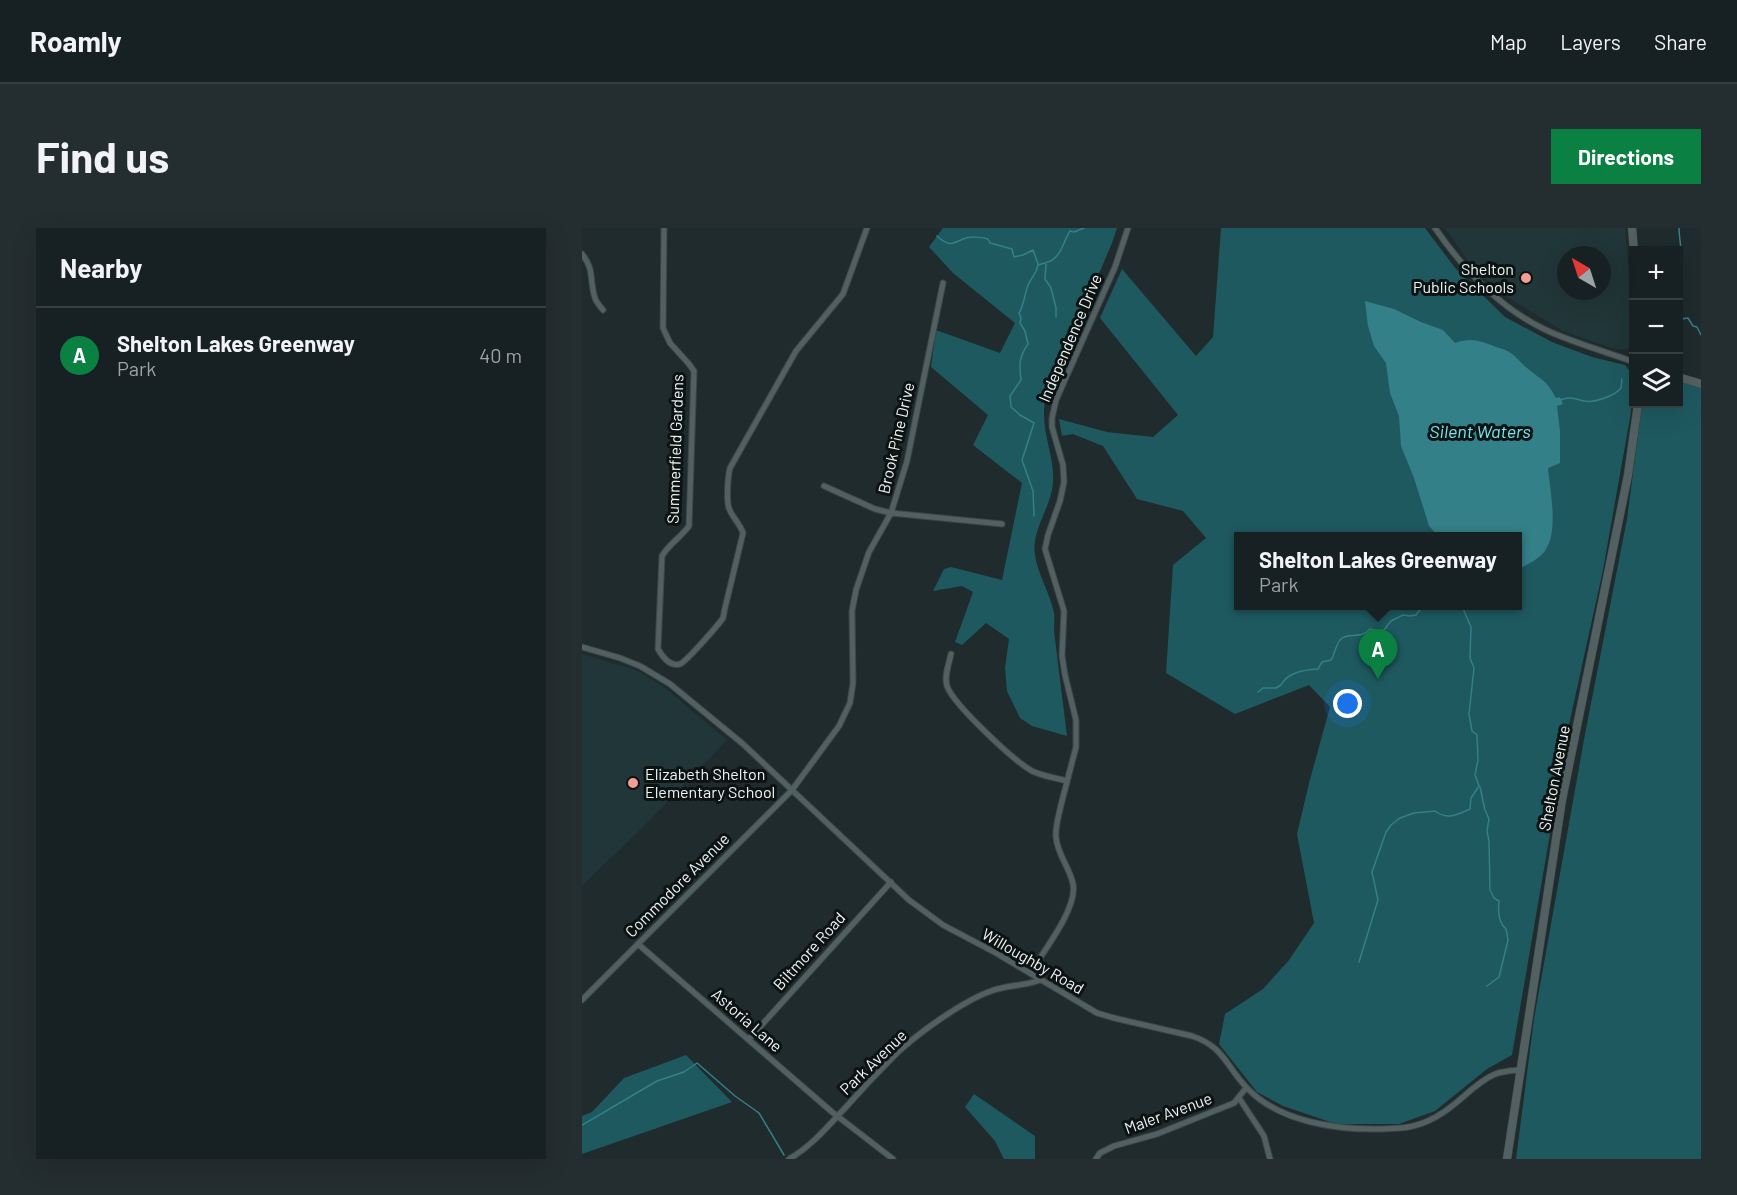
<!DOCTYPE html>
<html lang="en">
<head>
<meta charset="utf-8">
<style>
	:root { --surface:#172022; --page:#242d2f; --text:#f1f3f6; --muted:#9ea3a5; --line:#363e40; --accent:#0b8043 }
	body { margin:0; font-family:Barlow,sans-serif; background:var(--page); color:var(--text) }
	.controls { position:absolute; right:18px; top:18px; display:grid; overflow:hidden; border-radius:0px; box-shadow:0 6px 24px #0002 }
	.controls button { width:54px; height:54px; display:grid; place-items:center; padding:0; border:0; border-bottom:2px solid var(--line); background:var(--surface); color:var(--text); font:30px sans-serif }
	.compass { position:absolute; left:975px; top:18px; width:54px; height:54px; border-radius:50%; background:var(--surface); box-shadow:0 6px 24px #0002; rotate:321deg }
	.you { position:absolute; left:766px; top:476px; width:21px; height:21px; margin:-15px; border:4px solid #fff; border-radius:50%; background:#1a73e8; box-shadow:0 0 0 9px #1a73e833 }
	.badge { display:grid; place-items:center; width:39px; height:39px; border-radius:50%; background:var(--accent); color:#fff; font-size:20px; font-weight:700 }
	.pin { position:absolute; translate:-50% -50px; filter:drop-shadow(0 2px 3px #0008) }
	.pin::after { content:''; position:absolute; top:32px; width:21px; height:18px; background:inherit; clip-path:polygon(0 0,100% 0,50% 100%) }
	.popup { position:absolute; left:652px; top:304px; width:288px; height:78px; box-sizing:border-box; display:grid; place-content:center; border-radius:0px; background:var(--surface); filter:drop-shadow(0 2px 4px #0005); font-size:20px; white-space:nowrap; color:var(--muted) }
	.popup b { font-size:22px; color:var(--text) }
	.popup::after { content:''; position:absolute; left:50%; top:100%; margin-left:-12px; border:12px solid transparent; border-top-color:var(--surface) }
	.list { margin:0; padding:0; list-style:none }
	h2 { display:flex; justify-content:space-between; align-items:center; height:78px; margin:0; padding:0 24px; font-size:26px }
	h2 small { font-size:20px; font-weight:400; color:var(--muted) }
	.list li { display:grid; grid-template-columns:39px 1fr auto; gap:18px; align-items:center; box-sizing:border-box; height:96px; padding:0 24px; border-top:2px solid var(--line) }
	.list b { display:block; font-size:22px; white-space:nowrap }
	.list p { margin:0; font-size:20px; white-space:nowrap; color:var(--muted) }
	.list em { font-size:20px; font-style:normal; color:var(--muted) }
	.icon { flex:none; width:33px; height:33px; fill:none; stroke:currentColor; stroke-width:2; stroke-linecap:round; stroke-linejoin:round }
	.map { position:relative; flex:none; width:1119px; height:931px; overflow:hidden; border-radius:0px }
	header { display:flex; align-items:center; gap:36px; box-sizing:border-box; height:84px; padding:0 30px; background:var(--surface); border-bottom:2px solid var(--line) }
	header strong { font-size:28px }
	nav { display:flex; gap:33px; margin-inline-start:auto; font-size:21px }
	.intro { display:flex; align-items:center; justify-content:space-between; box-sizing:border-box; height:144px; padding:0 36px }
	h1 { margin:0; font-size:42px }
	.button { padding:15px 27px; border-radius:0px; background:var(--accent); color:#fff; font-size:21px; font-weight:700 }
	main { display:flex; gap:36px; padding:0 36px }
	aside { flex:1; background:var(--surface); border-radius:0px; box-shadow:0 6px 24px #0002 }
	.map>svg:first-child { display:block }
</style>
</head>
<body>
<header>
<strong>Roamly</strong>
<nav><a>Map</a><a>Layers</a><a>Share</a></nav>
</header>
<div class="intro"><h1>Find us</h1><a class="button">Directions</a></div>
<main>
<aside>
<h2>Nearby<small></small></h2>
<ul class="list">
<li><span class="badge">A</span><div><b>Shelton Lakes Greenway</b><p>Park</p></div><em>40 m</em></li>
</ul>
</aside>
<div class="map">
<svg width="1119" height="931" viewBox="0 0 1119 931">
	<rect width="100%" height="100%" fill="#1f2b2d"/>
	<g fill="#213638" fill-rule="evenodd">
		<path d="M 863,0 L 1043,0 L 1050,83 L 1050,115 L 1047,120 L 1041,122 L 1029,120 L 981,103 L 920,66 L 887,34 ZM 984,27 L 1020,27 L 1020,63 L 984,63 Z"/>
		<polygon points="0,426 51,441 60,445 83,460 145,512 61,599 0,658"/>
	</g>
	<g fill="#1e595f" fill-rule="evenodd">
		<path d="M 361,0 L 535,0 L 530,15 L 463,173 C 458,204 473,226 471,255 C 469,280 449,302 453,327 C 456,347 468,365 472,385 C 473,390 472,397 472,403 L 485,508 L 450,498 L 438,490 L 425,463 L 423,440 L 427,411 L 404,395 L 380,417 L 373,414 L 391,364 L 380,358 L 351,363 L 362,341 L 369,339 L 420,352 L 440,255 L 391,217 L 406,187 L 349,139 L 354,102 L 418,125 L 433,95 L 371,45 L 347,19 Z"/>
		<path d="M 639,0 L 843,0 L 874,41 L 923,89 L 970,114 L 1010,129 L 1043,137 L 1050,146 L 1049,184 L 1021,342 L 986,501 L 930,827 L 905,841 L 853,883 L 817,896 L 754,896 L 701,878 L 675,864 L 637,816 L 643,786 L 681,761 L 707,732 L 732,695 L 715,606 L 727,555 L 748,479 L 727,457 L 653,486 L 584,445 L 591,337 L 624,310 L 601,283 L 555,271 L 521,218 L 491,206 L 480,208 L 477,191 L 525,204 L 571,209 L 596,187 L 518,90 L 540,41 L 614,128 L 631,109 ZM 656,308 L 936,308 L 936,378 L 656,378 Z"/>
		<polygon points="1097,153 1119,160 1119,931 934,931 952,791 1003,506 1045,291 1060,176 1096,176"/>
		<polygon points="104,827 150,874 0,926 0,888 10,884 42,850"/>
		<polygon points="392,866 453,908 453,931 422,931 413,913 383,879"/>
	</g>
	<path fill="#348088" d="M 783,73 L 812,81 L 839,94 L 861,102 L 873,115 C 889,109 899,113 914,119 C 918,120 924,122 927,124 C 934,128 939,135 945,140 C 960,153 964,151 974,170 L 978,169 L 981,176 L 975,178 L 978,203 L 978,235 L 966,240 C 968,263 977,303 963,323 C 957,331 945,337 936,341 L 936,308 L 856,308 L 847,298 L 832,250 L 819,218 L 817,188 L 808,165 L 804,135 L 792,118 L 786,98 Z"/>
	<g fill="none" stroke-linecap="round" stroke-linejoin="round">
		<g stroke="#348088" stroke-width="1.5">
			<path d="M 355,8 C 366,18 369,17 381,11 C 388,8 399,9 406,11 L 408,15 L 430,21 L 432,29 L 441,27 L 451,22 L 456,36"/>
			<polyline points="464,36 463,51 469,60 474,80 474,89"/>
			<path d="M 1096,38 C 1102,25 1097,13 1097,0"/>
			<polyline points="1096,85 1099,91 1106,90 1111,98 1115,99 1119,107"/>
			<path d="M 978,172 C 988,168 993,171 1002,173 C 1012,175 1033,168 1039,160 L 1040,151"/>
			<path d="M 452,288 L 451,263 L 440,232 L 452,195 L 438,187 L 429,179 L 428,168 L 439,152 C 437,137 437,129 446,116 L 443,103 L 438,95 L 439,90 L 437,85 C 443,76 442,65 447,55 C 451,47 454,47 456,37 C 460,35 466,35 470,32 C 480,26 482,12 488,3 L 492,4 L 502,0"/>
			<path d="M 676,464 L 681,460 L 694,460 L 699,457 C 706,444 722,442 736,441 L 740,434 L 749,432 C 753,426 754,414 760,410 C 769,404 778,412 788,401 L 797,403 L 802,402 L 809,393 L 821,387 L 828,388 L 834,387 L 841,378"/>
			<path d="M 898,559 L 903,582 L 907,591 L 905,603 L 907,613 L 908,662 L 912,670 L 917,673 C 916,682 916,694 924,701 L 926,712 L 917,749 L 905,758"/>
			<path d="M 777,734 L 796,672 L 790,644 L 804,604 L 809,597 L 818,590 L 832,585 L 853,583 C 865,592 875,587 888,581 L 889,570 L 897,558 L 893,547 L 896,532 L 895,507 L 890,503 L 887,486 L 892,440 L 888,430 L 889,399 L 882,383 L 882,378"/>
			<polyline points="0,897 75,853 102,844 115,835 153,868 177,885 202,927"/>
		</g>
		<defs>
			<g id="minor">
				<path d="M 82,0 L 81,100 L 88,115 L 107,136 L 112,143 L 107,298 C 99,309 87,316 80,328 L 76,421 C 80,428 88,439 98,436 C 105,433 137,396 141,390 C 142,387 142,383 143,380 L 161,305 C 158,295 149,288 147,280 C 144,272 146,248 148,240 L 214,123 L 261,66 L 285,0"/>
				<path d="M 853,0 C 882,42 917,80 964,102 C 992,115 1022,123 1052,134"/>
				<path d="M 0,26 C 13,42 7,52 13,70 C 14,74 18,78 21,82"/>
				<polyline points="242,258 293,281 309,285 420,296"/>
				<path d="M 0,419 L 38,430 L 58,438 L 88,456 L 161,516 L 327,672 L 361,697 L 414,725 L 515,785 L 532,790 L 610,808 C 643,819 644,839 666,861 C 698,894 755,902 799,901 C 810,900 821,901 831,898 C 854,893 872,877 889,862 C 898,855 906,848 916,845 C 924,843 931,842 939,842"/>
				<path d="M 369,426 C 367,436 362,447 365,458 C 371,476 432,533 450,543 C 460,548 474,550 485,553"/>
				<polyline points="56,716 250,884 311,931"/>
				<path d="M 448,745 C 461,724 496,680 491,656 C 488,640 475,626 474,609 C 473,599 477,587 479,577 C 484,558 489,539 494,519 L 494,492 L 483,447 L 480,428 L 482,383 L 463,321 L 466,307 L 478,273 L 482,254 L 481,237 L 470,199 L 470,190 L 474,172 L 533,39 L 546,0"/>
				<polyline points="0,772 210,562 257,498 268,475 271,455 270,383 274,362 287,324 309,285 325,233 361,55"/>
				<polyline points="167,811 309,654"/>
				<polyline points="657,870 682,908 688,931"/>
				<path d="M 207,931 C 230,918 246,898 264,879 C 280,861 297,843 314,826 C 336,805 381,773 409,763 C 425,757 443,758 458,752"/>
				<polyline points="514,931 518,925 532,918 575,906 652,875 664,860"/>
			</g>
			<g id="secondary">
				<polyline points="1050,0 1052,22"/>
				<polyline points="1096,149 1119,156"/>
				<polyline points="925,931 980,572 1046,247 1056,176"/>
			</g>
		</defs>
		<use href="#minor" stroke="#3b4647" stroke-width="7"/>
		<use href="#secondary" stroke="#3b4647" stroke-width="9"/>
		<use href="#minor" stroke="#536062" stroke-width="5"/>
		<use href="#secondary" stroke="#536062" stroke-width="8"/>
	</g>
	<g fill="#f59c94" stroke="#0d1313" stroke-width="2">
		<circle cx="944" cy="50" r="6"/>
		<circle cx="51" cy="555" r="6"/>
	</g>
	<g text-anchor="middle" stroke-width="6" stroke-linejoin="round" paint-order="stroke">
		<g font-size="16" fill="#eef6f7" stroke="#0d1313" text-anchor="end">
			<text x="932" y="47">Shelton<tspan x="932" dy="18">Public Schools</tspan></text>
			<text x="63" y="552" text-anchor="start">Elizabeth Shelton<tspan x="63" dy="18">Elementary School</tspan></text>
		</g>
		<g font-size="16" fill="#eef6f7" stroke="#0d1313">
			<text transform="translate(488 110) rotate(-67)" y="6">Independence Drive</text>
			<text transform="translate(314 210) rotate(-77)" y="6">Brook Pine Drive</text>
			<text transform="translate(93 221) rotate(-88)" y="6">Summerfield Gardens</text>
			<text transform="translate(972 550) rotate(-79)" y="6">Shelton Avenue</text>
			<text transform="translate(95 657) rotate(-45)" y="6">Commodore Avenue</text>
			<text transform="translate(227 723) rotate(-48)" y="6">Biltmore Road</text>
			<text transform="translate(451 733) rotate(30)" y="6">Willoughby Road</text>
			<text transform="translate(165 792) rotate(41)" y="6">Astoria Lane</text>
			<text transform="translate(291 834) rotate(-44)" y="6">Park Avenue</text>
			<text transform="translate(586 885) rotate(-20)" y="6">Maler Avenue</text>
		</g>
		<g font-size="18" font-style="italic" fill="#76e7f3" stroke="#0d1313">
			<text x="898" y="210">Silent Waters</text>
		</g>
	</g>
</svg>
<div class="controls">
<button>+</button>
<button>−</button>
<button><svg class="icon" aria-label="layers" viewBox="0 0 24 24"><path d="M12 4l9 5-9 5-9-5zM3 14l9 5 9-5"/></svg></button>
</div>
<svg class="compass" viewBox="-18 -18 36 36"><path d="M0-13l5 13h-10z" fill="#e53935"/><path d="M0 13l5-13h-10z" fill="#9ea3a5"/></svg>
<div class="you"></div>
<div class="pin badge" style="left:796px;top:451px">A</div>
<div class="popup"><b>Shelton Lakes Greenway</b>Park</div>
</div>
</main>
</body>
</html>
